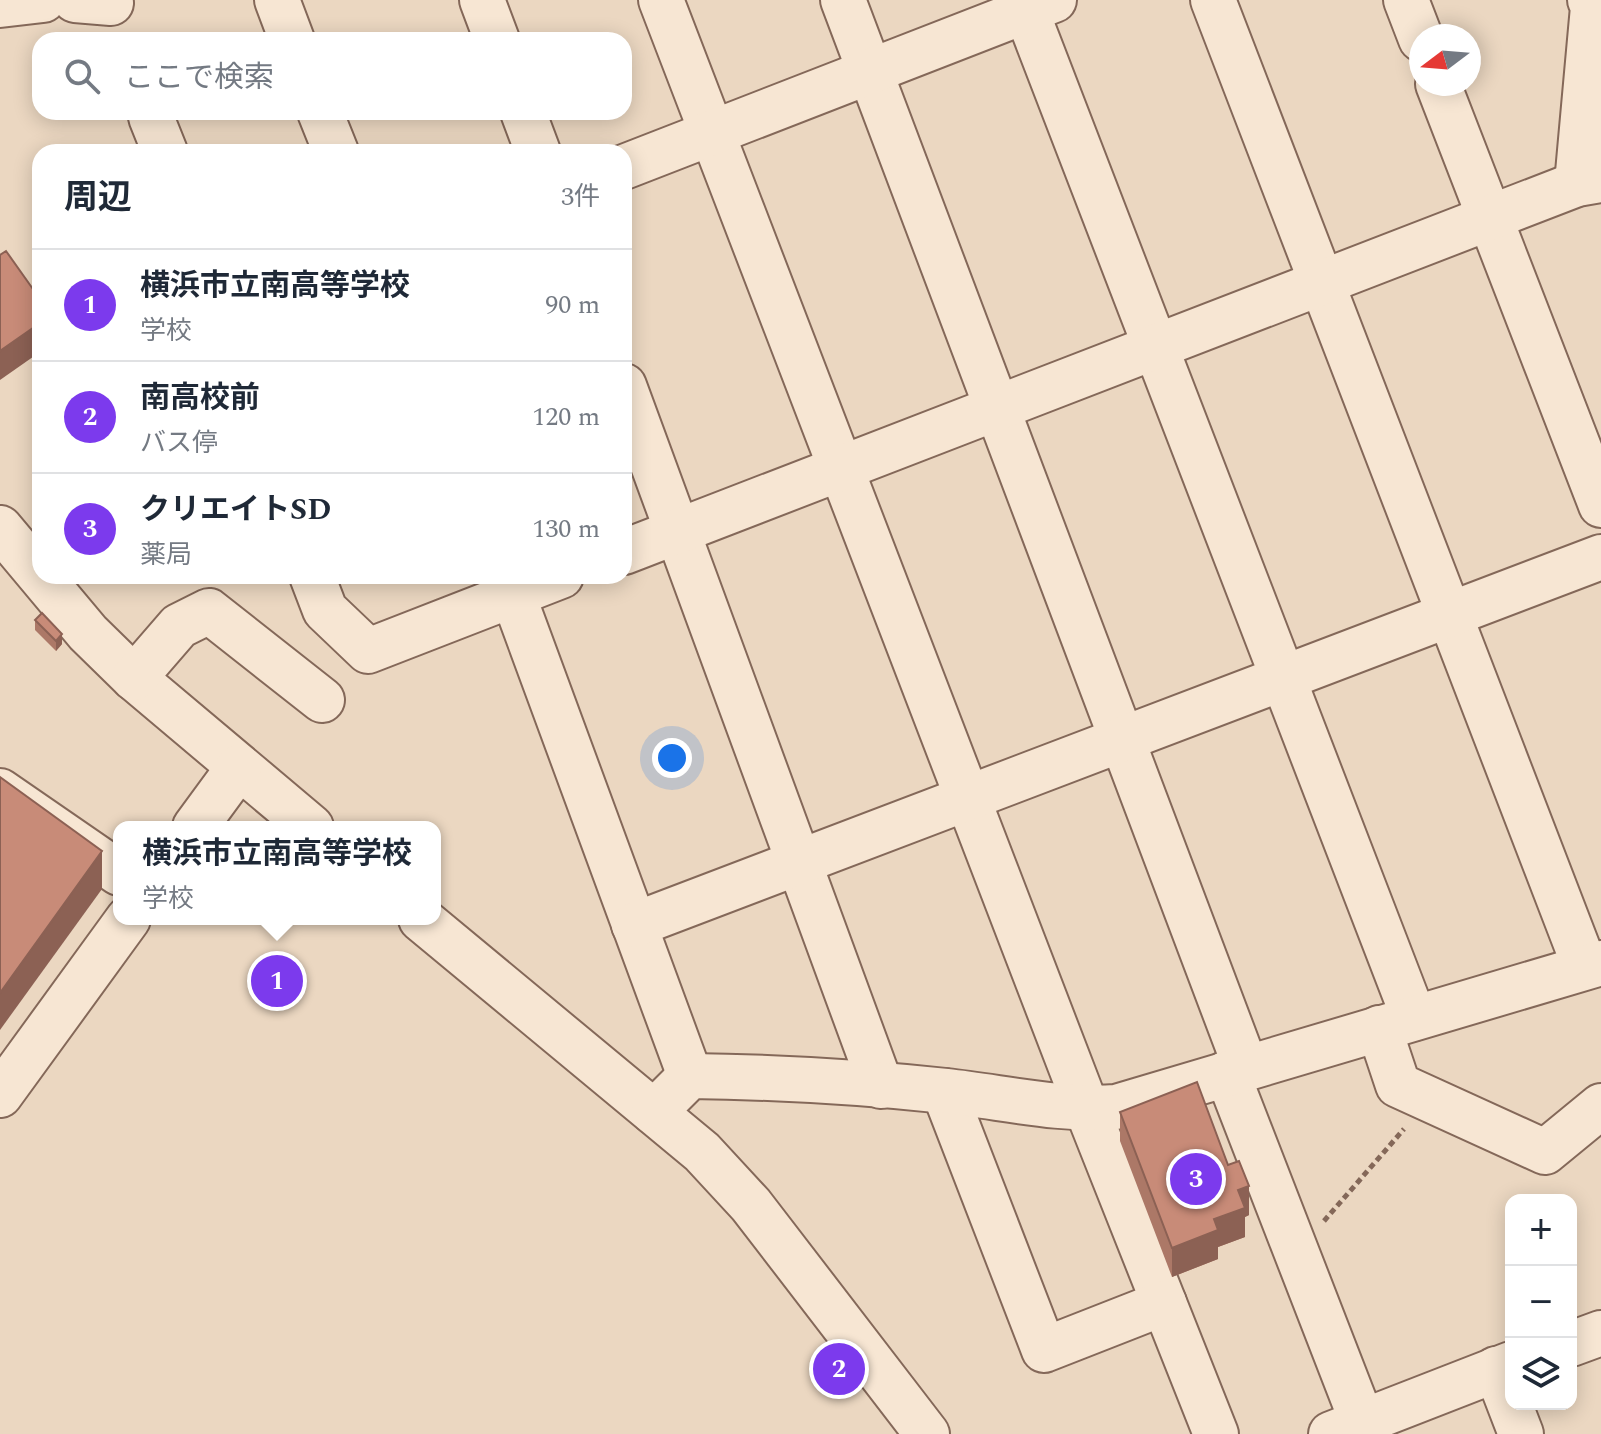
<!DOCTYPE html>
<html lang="ja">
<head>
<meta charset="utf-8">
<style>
	:root { --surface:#fff; --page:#f6f6f7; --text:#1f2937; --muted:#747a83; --line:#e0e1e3; --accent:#7c3aed }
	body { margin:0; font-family:Spectral,"Noto Sans JP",serif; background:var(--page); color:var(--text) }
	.controls { position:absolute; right:24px; bottom:24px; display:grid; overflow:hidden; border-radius:16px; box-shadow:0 4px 20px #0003 }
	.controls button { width:72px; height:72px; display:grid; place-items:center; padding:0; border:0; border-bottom:2px solid var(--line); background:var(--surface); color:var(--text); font:40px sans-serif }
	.compass { position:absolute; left:1409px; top:24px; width:72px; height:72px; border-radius:50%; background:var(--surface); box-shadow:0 4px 20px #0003; rotate:254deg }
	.you { position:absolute; left:672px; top:758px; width:28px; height:28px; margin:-20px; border:6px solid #fff; border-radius:50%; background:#1a73e8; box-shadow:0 0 0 12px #1a73e833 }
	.badge { display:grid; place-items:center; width:52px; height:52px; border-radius:50%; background:var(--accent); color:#fff; font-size:26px; font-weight:700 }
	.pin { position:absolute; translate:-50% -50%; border:4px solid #fff; box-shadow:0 2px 8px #0006 }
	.popup { position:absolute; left:113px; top:821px; width:328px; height:104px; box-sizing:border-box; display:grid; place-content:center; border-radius:16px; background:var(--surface); filter:drop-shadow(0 2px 6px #0005); font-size:26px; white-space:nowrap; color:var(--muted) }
	.popup b { font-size:30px; color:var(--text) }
	.popup::after { content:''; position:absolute; left:50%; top:100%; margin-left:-16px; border:16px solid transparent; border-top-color:var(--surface) }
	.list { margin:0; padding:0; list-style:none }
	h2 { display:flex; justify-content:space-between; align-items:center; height:104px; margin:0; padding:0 32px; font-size:34px }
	h2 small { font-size:26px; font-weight:400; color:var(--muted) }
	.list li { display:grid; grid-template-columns:52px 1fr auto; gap:24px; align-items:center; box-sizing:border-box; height:112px; padding:0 32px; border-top:2px solid var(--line) }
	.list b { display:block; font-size:30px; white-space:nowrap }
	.list p { margin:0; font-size:26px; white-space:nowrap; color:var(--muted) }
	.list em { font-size:26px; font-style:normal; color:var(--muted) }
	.icon { flex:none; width:44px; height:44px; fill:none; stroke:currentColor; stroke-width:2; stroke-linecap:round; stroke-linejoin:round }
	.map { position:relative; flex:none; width:1601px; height:1434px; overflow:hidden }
	.search { position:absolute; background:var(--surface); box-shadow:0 4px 20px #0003; left:32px; top:32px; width:600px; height:88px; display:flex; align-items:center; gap:20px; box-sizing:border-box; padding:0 28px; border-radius:24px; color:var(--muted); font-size:30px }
	.panel { position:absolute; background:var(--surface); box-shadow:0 4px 20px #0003; left:32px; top:144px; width:600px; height:440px; border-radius:24px }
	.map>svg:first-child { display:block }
</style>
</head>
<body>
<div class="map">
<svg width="1601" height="1434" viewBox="0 0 1601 1434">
	<rect width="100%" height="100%" fill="#ebd7c1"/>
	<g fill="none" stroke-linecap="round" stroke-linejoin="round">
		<defs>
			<g id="minor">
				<polyline points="75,0 111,3 110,0"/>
				<polyline points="277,0 292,40"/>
				<polyline points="482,0 497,40"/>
				<polyline points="661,0 1087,1109 1216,1434"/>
				<polyline points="843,0 1246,1068"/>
				<polyline points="1022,0 1414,1018"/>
				<polyline points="1213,0 1585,967"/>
				<polyline points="1406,0 1421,39"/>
				<polyline points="0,5 43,0"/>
				<polyline points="1438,84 1601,505"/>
				<polyline points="155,112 151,117 165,152"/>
				<polyline points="320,112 336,152"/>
				<polyline points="523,112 538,152"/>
				<polyline points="624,167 1054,0"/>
				<polyline points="1577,184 1593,7 1590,0"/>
				<polyline points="624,386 881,1086"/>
				<polyline points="0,528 88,633 134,678 311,827"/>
				<polyline points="624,552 1577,184 1601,180"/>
				<polyline points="312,576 325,610 368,651 561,576"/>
				<polyline points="506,576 690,1076"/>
				<polyline points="134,678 179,626 209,611 322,700"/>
				<polyline points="0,791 119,873"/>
				<polyline points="195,827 239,767"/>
				<polyline points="421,919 702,1152 751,1205 927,1434"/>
				<polyline points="634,925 1601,557"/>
				<polyline points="1379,1028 1398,1085 1545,1152 1601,1106"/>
				<polyline points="1227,1073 1367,1434"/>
				<polyline points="944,1091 1044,1350 1164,1303"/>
				<polyline points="0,1095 128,919"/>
				<path d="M 654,1112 L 690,1076 C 775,1077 861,1082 946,1091 C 1002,1097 1059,1111 1116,1107 L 1601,963"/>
				<polyline points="1571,1344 1601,1333"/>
				<polyline points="1496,1369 1521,1434"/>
				<polyline points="1331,1434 1511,1364"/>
			</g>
		</defs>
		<use href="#minor" stroke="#846859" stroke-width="48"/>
		<polyline stroke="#846859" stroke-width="5" stroke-dasharray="6 4" stroke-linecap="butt" points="1324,1221 1404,1129"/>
		<use href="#minor" stroke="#f7e6d3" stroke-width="44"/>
	</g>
	<g fill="#ac7867">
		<polygon points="35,620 62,644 56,651 35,630"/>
		<polygon points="1120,1112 1228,1165 1249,1215 1245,1217 1245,1237 1218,1247 1218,1259 1172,1277 1120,1141"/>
		<polygon points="830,1359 858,1387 849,1393 830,1369"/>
	</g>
	<g fill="#8c6154">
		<polygon points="40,323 40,352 0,380 0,351"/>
		<polygon points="62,634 62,644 56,651 56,641"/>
		<polygon points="102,851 102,889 0,1030 0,993"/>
		<polygon points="1249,1186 1249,1215 1245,1217 1245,1237 1218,1247 1218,1259 1172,1277 1172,1248 1214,1219 1238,1190"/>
		<polygon points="858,1377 858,1387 849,1393 849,1383"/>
	</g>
	<g fill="#c88b78" stroke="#8c6154" stroke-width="2">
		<polygon points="6,251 40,299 40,323 0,351 0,255"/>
		<polygon points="42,613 62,634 56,641 35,620"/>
		<polygon points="0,777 102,851 0,993"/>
		<polygon points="1197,1082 1228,1165 1239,1161 1249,1186 1238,1190 1245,1208 1214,1219 1218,1230 1172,1248 1120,1112"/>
		<polygon points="838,1353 858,1377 849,1383 830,1359"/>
	</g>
</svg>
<div class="controls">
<button>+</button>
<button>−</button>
<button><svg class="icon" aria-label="layers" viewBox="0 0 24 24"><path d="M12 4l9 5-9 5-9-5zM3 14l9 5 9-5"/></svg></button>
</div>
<svg class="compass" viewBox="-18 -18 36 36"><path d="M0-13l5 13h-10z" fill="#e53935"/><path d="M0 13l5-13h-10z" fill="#747a83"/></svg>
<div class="you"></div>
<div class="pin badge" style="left:277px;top:981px">1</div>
<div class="popup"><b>横浜市立南高等学校</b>学校</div>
<div class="pin badge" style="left:839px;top:1369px">2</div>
<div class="pin badge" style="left:1196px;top:1179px">3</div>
<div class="search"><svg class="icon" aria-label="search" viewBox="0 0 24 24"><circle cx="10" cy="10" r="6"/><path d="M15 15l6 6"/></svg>ここで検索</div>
<section class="panel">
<h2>周辺<small>3件</small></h2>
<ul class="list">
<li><span class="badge">1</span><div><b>横浜市立南高等学校</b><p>学校</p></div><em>90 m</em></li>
<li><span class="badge">2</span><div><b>南高校前</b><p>バス停</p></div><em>120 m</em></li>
<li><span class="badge">3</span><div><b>クリエイトSD</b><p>薬局</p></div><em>130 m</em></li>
</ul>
</section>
</div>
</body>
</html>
